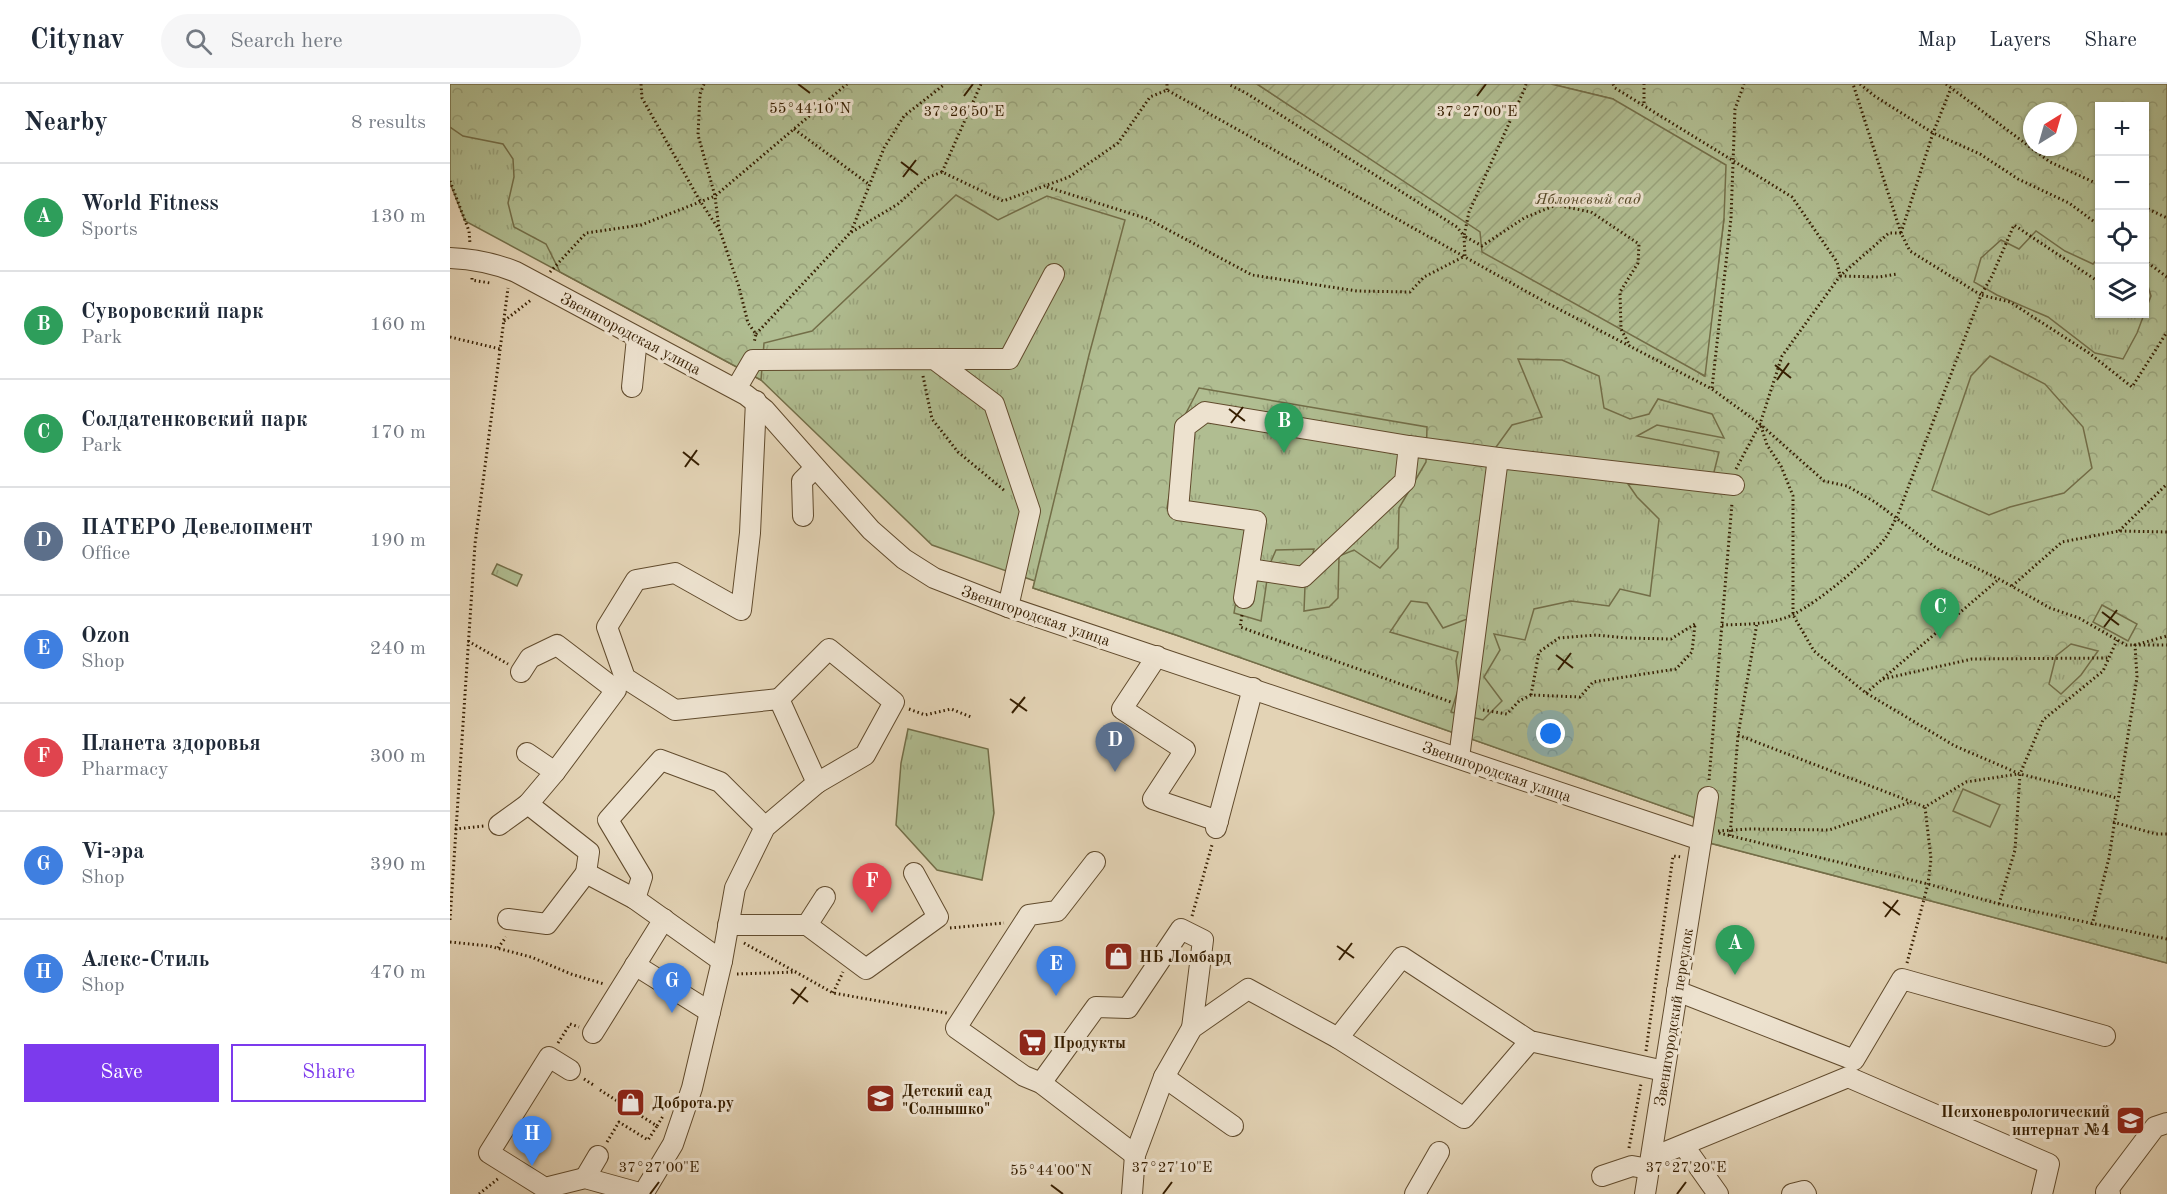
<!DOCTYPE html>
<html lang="en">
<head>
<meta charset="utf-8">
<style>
	:root { --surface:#fff; --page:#f6f6f7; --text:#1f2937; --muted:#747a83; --line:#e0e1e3; --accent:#7c3aed }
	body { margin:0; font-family:"Old Standard TT",serif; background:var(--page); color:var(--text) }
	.controls { position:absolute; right:18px; top:18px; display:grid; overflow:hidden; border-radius:0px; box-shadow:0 2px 4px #0004 }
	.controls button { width:54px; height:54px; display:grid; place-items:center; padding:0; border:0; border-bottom:2px solid var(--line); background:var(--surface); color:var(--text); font:30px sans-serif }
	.compass { position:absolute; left:1573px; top:18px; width:54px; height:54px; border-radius:50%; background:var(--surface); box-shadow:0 2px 4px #0004; rotate:37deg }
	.you { position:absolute; left:1101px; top:650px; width:21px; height:21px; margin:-15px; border:4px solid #fff; border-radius:50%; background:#1a73e8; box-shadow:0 0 0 9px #1a73e833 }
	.badge { display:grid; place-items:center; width:39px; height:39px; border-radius:50%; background:var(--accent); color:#fff; font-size:20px; font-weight:700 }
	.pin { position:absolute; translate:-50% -50px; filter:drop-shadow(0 2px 3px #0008) }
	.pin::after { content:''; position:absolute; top:32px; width:21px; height:18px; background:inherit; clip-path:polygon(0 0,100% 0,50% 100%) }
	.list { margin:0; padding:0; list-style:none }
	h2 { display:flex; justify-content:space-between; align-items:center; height:78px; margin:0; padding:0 24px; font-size:26px }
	h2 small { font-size:20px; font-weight:400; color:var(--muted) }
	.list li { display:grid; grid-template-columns:39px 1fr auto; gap:18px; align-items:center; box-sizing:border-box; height:108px; padding:0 24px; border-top:2px solid var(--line) }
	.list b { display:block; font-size:22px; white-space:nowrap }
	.list p { margin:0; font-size:20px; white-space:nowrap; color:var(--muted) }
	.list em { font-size:20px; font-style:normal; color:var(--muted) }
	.actions { display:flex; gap:12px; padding:18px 24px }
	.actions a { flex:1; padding:14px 0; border:2px solid var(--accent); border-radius:0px; text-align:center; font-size:21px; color:var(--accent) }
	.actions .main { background:var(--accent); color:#fff }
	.icon { flex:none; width:33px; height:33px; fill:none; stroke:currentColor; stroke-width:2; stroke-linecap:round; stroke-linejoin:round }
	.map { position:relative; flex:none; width:1717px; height:1110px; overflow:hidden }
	header { display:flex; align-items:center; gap:36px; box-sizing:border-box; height:84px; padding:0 30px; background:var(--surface); border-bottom:2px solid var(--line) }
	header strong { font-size:28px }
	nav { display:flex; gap:33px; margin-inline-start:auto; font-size:21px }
	.search { width:420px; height:54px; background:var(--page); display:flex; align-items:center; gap:15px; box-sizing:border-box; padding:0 21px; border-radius:33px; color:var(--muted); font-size:22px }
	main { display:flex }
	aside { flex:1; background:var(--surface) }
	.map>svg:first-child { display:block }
</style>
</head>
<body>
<header>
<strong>Citynav</strong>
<div class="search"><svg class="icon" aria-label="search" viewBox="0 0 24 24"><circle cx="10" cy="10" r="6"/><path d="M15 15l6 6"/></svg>Search here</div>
<nav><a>Map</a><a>Layers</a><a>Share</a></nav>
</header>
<main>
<aside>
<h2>Nearby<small>8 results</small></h2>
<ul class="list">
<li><span class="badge" style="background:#2e9e5b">A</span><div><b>World Fitness</b><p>Sports</p></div><em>130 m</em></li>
<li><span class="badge" style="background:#2e9e5b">B</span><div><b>Суворовский парк</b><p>Park</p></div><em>160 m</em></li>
<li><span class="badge" style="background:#2e9e5b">C</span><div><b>Солдатенковский парк</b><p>Park</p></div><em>170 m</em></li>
<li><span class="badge" style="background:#5c6f8a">D</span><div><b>ПАТЕРО Девелопмент</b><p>Office</p></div><em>190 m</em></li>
<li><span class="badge" style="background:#3f7fe0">E</span><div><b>Ozon</b><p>Shop</p></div><em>240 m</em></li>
<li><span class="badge" style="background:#e0444e">F</span><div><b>Планета здоровья</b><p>Pharmacy</p></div><em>300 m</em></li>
<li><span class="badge" style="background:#3f7fe0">G</span><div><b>Vi-эра</b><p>Shop</p></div><em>390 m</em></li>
<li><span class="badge" style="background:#3f7fe0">H</span><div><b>Алекс-Стиль</b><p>Shop</p></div><em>470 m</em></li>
</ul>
<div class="actions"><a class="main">Save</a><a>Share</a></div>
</aside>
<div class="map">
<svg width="1717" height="1110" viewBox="0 0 1717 1110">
	<defs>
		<pattern id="grass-tufts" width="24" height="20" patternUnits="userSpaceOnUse" patternTransform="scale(1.5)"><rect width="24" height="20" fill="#b0bd91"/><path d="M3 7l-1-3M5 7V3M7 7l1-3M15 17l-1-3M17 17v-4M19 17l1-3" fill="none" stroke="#98a27b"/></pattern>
		<pattern id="forest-crowns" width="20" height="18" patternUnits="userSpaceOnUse" patternTransform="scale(1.5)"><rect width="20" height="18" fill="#b0bd91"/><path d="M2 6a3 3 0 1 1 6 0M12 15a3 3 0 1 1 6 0" fill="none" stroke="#98a27b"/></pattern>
		<pattern id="garden-furrows" width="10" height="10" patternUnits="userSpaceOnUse" patternTransform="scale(1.5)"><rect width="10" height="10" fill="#b0bd91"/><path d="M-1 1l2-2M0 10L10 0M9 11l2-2" fill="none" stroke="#98a27b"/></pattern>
	</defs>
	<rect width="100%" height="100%" fill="#e3d3b5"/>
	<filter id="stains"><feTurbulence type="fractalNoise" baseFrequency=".00333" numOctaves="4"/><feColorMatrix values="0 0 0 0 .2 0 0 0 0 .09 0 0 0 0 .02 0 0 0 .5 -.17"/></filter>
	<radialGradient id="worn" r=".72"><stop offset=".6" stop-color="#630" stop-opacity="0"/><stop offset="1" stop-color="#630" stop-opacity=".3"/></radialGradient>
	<g fill="url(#grass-tufts)" stroke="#736e48" stroke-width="1.5" fill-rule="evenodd">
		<path d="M 0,0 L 1717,0 L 1717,879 L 1256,758 L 1243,733 L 726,551 L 583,504 L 585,497 L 482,461 L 311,296 L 15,137 L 0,99 ZM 1650,22 L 1694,22 L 1694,230 L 1650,230 ZM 1582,27 L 1618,27 L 1618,63 L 1582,63 Z"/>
		<polygon points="47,480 72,491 67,502 42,490"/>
		<polygon points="458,645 538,665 544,729 532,796 487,786 446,741 451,679"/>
	</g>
	<path fill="url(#forest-crowns)" stroke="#736e48" stroke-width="1.5" fill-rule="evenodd" d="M 0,0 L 807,0 L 1254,292 L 1274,135 L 1163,15 L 1101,0 L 1717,0 L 1717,879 L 1256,758 L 1243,733 L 726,551 L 583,504 L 639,271 L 675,136 L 597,112 L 548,136 L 506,111 L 362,247 L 314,259 L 311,296 L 110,188 L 96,160 L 64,143 L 58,119 L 64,93 L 63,75 L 53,60 L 13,52 L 0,43 ZM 1650,22 L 1694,22 L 1694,189 L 1701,212 L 1687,249 L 1673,275 L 1645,269 L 1598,233 L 1547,211 L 1524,198 L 1531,174 L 1551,156 L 1569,165 L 1586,147 L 1615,167 L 1643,180 L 1650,172 ZM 1582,27 L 1618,27 L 1618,63 L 1582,63 ZM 1540,272 L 1595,300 L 1633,343 L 1642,384 L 1614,409 L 1560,423 L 1539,431 L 1482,406 L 1521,292 ZM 1068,275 L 1112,276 L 1149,292 L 1154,324 L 1180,335 L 1199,330 L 1208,315 L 1262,330 L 1274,354 L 1207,341 L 1187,352 L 1269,368 L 1260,404 L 1178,400 L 1187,413 L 1209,435 L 1200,512 L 1170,505 L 1159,522 L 1121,517 L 1084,525 L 1075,556 L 1044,550 L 1050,566 L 1034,593 L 1052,617 L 1033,636 L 1001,628 L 1009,603 L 1006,577 L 1008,568 L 940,548 L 961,517 L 977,519 L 993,544 L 1020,534 L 1041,370 L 1062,341 L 1092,333 ZM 749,304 L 977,343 L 976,378 L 949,424 L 948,464 L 930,484 L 904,466 L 889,472 L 888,514 L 879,523 L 854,527 L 855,502 L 864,465 L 826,466 L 819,482 L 811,537 L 784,529 L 798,443 L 728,435 L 717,424 L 733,335 ZM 1621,560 L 1648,567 L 1631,591 L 1611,610 L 1599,600 L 1606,572 Z"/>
	<polygon fill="url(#garden-furrows)" stroke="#736e48" stroke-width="1.5" points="807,0 1101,0 1163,15 1276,81 1274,134 1255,292 1032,168 1030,148"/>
	<g fill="#b0bd91" stroke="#736e48" stroke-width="1.5">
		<polygon points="1652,521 1687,540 1678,557 1643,538"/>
		<polygon points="1513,705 1550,721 1540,743 1503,727"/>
	</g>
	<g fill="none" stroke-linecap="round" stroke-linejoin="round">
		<defs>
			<g id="minor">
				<path d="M 0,174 C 23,175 44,179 66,188 L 296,311 L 315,326 L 421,446 L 454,475 L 484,494 L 558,523 L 1251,756"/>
				<polyline points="484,275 559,275 604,190"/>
				<polyline points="182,303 187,254"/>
				<polyline points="286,305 303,276 484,275 544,320 580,427 558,523"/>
				<polyline points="959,362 1048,374"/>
				<polyline points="353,432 352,397 365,384"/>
				<polyline points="794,514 806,437 728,426 735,343 755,328 959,362 955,397 853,493 799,485"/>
				<polyline points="707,572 672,625 735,666 703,715 768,737"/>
				<polyline points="71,588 80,574 107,561 166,606 105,688"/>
				<polyline points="329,615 379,565 444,618 415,671 367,699"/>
				<polyline points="77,669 105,688 78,720"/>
				<polyline points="1009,674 1048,374 1284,401"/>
				<polyline points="49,741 78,720 139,768 136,789"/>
				<polyline points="766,744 803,604"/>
				<polyline points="645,778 607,827 579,831 506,944 574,992 591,999 685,1071"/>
				<polyline points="185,815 192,793 158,736 211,676 270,698 315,743"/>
				<polyline points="58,835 97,840 136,789 185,815 272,877"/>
				<polyline points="278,841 357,841 416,885 488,833 464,789"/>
				<polyline points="357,841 375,813"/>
				<polyline points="185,881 260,928"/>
				<polyline points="1227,907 1404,976 1452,895 1655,952"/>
				<polyline points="143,949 214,835"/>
				<polyline points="1080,957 1014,1034 888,954 952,873 1080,957 1214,987"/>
				<polyline points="120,986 99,973 39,1069 95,1104 135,1094 193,1110"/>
				<polyline points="714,993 783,1042"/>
				<polyline points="591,999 646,923 678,924 731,845 753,856 742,944"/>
				<polyline points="1234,1062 1268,1110"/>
				<polyline points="1201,1074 1398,993 1599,1080 1592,1110"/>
				<polyline points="1152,1092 1182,1082 1199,1085"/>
				<polyline points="135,1094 148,1072"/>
				<polyline points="193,1110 223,1060 242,1004 272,877 285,804 315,743 367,699 329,615 225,626 175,594 157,543 186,496 225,489 291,526 300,449 306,317"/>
				<polyline points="682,1110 685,1071 714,993 742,944 798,905 888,954"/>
				<polyline points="965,1110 989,1068"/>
				<polyline points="1195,1110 1258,713"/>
				<polyline points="1342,1110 1354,1107 1356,1110"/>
				<polyline points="1660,1110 1656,1108 1705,1043 1717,1039"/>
			</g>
		</defs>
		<use href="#minor" stroke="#614b2d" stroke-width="22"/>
		<g stroke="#361e00" stroke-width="3" stroke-dasharray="1.5 3" stroke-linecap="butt">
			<polyline points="191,0 192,14 250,117 270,147 289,203 298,239 306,250 304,259"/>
			<polyline points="254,0 250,10 248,51 265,112 269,145"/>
			<polyline points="717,0 717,6"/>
			<polyline points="1076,0 1075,4 1019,128 1014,152 1032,162 1074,134 1106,121 1141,128 1189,160 1188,179 1170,208 1171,245 1180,262"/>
			<polyline points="1163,0 1165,4 1342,113 1387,178 1390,192 1429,193 1447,190"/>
			<polyline points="1410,0 1423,11 1483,49 1530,70 1568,95 1619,119 1650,142"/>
			<polyline points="1496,0 1600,78 1650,101"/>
			<polyline points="1194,19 1194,0"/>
			<polyline points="344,45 420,101"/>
			<polyline points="492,88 531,0"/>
			<polyline points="0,97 19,147 20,160"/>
			<polyline points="597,103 698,135 802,191 907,207 960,208 974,193 1015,172 1014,152 1007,143 796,9 778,0"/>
			<polyline points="1694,123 1717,134"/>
			<polyline points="401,148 434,64 454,32 495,0"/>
			<polyline points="1451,149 1483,49 1501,4"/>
			<polyline points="1694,176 1717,193"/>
			<polyline points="100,188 136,149 191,141 265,112 397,0"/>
			<polyline points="1650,190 1646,196 1564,141 1542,192 1531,211 1560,218 1639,269 1682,303 1717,248"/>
			<polyline points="22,194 22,196 40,199"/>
			<polyline points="54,237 81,216"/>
			<polyline points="306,250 400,149 448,120 477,94 492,88 553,117 619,93 668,59 700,13 717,6 1097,219 1262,305 1310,340 1374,397 1397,402 1425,418 1489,466 1549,495 1600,524 1629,534 1676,561 1717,561"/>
			<polyline points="0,253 50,265"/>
			<polyline points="473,292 482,335 508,368 555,407"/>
			<polyline points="1262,304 1281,134 1285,25 1294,0"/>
			<polyline points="1311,342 1317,361 1331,382 1343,412 1343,531 1364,567 1416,609 1505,662 1570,690 1667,714"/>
			<polyline points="1286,385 1310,340 1332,272 1390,192 1439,149 1451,149"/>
			<polyline points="1669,447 1717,400"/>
			<polyline points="1562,502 1612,458 1669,447 1717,448"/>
			<polyline points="792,531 790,543 1001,618"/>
			<path d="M 1272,541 C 1295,540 1323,541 1344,530 C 1371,516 1418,477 1436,453 C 1440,447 1443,439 1447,433 L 1531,211 L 1460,167 L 1451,149 L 1403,0"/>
			<polyline points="18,557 58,580"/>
			<polyline points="1433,595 1522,575 1659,574"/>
			<polyline points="1416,609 1549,495"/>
			<polyline points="1081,611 1089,568 1109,554 1146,551 1177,554 1221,555 1245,540"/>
			<polyline points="459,625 475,631 501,625 521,633"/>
			<polyline points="1033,626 1057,630 1069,617 1081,611 1130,613 1143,598 1226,585 1242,568 1245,540"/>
			<polyline points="1288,651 1475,723"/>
			<polyline points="1259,696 1282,419"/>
			<polyline points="1663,738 1706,750 1717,750"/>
			<polyline points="5,745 34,742"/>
			<polyline points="1268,747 1299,745 1379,746 1461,718"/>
			<polyline points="1269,749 1478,800 1549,820 1717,855"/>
			<polyline points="1280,752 1288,651 1307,539"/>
			<polyline points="1549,820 1565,766 1570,690 1593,636 1653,587 1667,556"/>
			<polyline points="742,832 762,761"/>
			<polyline points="0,836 25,460 58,204"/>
			<polyline points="1642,841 1659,774 1687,593 1685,561 1717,552"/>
			<polyline points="500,844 554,839"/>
			<polyline points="0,858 39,862 81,873 121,890 154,900"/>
			<polyline points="294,859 383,909 497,929"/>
			<polyline points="48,864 56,853"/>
			<polyline points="1457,879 1478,800 1481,775 1475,723 1516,698 1568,690"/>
			<polyline points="287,890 346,888"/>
			<polyline points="383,909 393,888"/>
			<polyline points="108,959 120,940 129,943"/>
			<polyline points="1196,967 1223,772 1232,773"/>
			<polyline points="134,995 145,1002"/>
			<polyline points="150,1006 207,1042 213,1032"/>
			<polyline points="157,1058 169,1038 198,1056 207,1042"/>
			<polyline points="1179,1064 1191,1000"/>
			<polyline points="29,1110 49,1094"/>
		</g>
		<use href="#minor" stroke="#ede2cf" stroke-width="20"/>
	</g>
	<path fill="none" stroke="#361e00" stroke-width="2" d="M 348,0 L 360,9M 514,12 L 523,0M 1027,12 L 1036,0M 451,78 L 468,91M 453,93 L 466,76M 1325,281 L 1341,294M 1327,296 L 1339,279M 779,325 L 795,337M 781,339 L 793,323M 233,368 L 249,381M 235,383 L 247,366M 1652,528 L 1669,541M 1654,543 L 1667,526M 1106,571 L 1123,584M 1108,586 L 1121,569M 560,615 L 577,627M 562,629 L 575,613M 1433,818 L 1450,831M 1435,833 L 1448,816M 887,862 L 904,874M 889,876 L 902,859M 341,905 L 358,918M 343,920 L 356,903M 601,1101 L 613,1110M 200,1110 L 209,1098M 713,1110 L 722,1098M 1227,1110 L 1236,1098"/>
	<defs>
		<symbol id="shop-square" viewBox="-11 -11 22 22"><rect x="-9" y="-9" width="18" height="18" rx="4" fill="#8f2418" stroke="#ede2cf"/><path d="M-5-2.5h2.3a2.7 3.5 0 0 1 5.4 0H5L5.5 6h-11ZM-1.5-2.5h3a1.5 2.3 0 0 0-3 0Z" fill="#fff"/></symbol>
		<symbol id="supermarket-square" viewBox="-11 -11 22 22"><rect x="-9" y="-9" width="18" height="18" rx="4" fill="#8f2418" stroke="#ede2cf"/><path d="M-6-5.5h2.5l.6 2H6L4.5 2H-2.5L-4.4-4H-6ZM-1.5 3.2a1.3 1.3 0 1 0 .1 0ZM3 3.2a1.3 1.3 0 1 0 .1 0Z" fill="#fff"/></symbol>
		<symbol id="school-square" viewBox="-11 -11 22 22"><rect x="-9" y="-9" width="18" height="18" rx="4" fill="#8f2418" stroke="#ede2cf"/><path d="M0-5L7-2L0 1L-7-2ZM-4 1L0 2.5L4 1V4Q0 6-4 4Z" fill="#fff"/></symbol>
	</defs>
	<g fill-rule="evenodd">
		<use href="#shop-square" x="652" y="856" width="33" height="33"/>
		<use href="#supermarket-square" x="566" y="942" width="33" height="33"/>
		<use href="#school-square" x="414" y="998" width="33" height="33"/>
		<use href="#shop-square" x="164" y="1002" width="33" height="33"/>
		<use href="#school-square" x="1664" y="1020" width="33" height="33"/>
	</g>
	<g text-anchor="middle" stroke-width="6" stroke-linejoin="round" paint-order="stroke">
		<g font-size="16" font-style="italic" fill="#544624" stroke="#ede2cf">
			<text x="1138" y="120">Яблоневый сад</text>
		</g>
		<g font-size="16" fill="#361e00" stroke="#ede2cf">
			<text transform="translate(181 249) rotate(28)" y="6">Звенигородская улица</text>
			<text transform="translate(586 531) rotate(19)" y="6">Звенигородская улица</text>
			<text transform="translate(1047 687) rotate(19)" y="6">Звенигородская улица</text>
			<text transform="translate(1223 933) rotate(-81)" y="6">Звенигородский переулок</text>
		</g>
		<g font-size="16" font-weight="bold" fill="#361e00" stroke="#ede2cf" text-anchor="start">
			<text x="689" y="878">НБ Ломбард</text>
			<text x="603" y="964">Продукты</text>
			<text x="452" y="1012">Детский сад<tspan x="452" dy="18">"Солнышко"</tspan></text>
			<text x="202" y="1024">Доброта.ру</text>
			<text x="1660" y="1033" text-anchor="end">Психоневрологический<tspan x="1660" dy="18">интернат №4</tspan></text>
		</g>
	</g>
	<g font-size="15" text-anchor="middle" fill="#361e00" stroke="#ede2cf" stroke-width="6" stroke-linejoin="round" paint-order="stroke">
		<text x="360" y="29">55°44'10"N</text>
		<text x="514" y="32">37°26'50"E</text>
		<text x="1027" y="32">37°27'00"E</text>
		<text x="209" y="1088">37°27'00"E</text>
		<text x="722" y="1088">37°27'10"E</text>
		<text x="1236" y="1088">37°27'20"E</text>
		<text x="601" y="1091">55°44'00"N</text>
	</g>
	<rect width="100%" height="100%" filter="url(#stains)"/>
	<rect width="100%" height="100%" fill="url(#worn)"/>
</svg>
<div class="controls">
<button>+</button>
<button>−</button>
<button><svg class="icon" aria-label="locate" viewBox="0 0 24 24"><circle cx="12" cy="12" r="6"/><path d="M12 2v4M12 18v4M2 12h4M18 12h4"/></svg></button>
<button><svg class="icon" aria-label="layers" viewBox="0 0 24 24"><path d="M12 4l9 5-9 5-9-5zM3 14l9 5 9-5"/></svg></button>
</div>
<svg class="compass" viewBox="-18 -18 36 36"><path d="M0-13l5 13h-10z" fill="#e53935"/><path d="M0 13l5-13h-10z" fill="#747a83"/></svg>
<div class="you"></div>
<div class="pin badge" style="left:1285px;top:891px;background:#2e9e5b">A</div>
<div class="pin badge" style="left:834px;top:369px;background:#2e9e5b">B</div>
<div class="pin badge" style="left:1490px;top:555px;background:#2e9e5b">C</div>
<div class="pin badge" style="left:665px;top:688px;background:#5c6f8a">D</div>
<div class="pin badge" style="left:606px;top:912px;background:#3f7fe0">E</div>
<div class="pin badge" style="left:422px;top:829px;background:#e0444e">F</div>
<div class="pin badge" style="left:222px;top:929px;background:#3f7fe0">G</div>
<div class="pin badge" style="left:82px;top:1082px;background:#3f7fe0">H</div>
</div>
</main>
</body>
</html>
